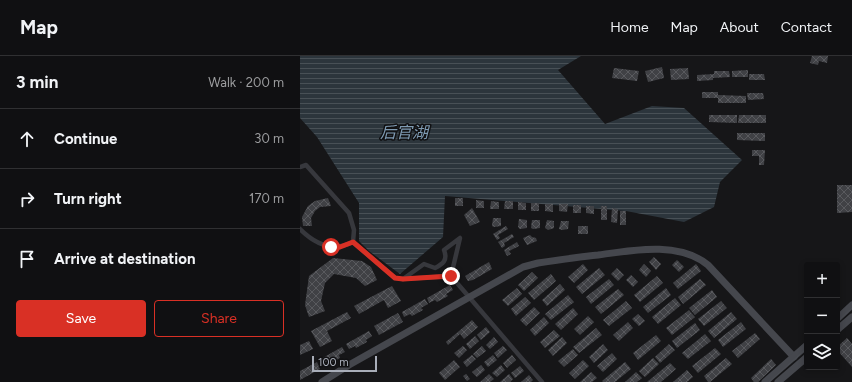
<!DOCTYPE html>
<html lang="en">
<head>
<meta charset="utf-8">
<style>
	:root { --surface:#101012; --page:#1e1e20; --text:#f1f3f6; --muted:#9c9d9f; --line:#303032; --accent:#d93025 }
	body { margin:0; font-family:Figtree,"Noto Sans SC",sans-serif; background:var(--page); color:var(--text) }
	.controls { position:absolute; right:12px; bottom:12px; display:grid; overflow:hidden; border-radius:4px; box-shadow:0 2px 6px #0003 }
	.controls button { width:36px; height:36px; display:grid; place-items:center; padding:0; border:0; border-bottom:1px solid var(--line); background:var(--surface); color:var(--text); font:20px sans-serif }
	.scale { position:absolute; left:12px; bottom:10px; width:65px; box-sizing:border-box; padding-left:4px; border:2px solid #a8adb8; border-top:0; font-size:11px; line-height:14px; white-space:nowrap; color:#a8adb8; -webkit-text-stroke:3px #111113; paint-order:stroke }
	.stop { position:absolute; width:12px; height:12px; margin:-9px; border:3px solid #d93025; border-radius:50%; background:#fff }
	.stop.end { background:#d93025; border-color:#fff; box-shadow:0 1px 4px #0008 }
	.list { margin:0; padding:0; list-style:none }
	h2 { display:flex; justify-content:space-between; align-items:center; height:52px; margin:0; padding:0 16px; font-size:17px }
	h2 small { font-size:13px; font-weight:400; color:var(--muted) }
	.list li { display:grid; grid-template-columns:26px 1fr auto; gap:12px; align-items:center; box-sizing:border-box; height:60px; padding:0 16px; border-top:1px solid var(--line) }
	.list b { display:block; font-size:15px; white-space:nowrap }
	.list em { font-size:13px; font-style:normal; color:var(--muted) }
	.actions { display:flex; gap:8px; padding:12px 16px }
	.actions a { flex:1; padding:9px 0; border:1px solid var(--accent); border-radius:4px; text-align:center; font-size:14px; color:var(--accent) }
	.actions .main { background:var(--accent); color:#fff }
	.icon { flex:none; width:22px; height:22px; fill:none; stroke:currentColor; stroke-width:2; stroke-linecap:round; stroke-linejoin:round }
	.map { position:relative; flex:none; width:552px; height:326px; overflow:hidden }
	header { display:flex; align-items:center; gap:24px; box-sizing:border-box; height:56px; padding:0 20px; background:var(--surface); border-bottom:1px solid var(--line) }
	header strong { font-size:19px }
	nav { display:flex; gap:22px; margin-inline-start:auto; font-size:14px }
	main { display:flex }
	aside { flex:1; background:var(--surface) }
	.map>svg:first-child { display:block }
</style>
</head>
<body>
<header>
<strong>Map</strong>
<nav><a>Home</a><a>Map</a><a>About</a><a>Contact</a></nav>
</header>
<main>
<aside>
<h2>3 min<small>Walk · 200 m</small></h2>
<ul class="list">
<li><svg class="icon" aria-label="ahead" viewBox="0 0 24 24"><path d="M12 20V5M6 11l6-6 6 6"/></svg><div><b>Continue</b></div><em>30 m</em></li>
<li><svg class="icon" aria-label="right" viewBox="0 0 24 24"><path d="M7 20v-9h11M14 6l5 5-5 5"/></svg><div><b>Turn right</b></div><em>170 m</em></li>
<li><svg class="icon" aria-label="arrive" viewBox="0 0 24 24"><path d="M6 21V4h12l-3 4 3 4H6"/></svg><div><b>Arrive at destination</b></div></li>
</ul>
<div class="actions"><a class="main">Save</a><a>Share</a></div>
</aside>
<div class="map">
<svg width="552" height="326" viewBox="0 0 552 326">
	<defs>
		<pattern id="water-rules" width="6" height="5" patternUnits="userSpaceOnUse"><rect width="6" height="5" fill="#2c353c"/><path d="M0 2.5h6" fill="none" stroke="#485056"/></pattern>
		<pattern id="building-cross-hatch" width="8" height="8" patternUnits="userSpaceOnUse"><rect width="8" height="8" fill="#404145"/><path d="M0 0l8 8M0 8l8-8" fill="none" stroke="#595a5e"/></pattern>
	</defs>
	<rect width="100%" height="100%" fill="#161618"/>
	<polygon fill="url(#water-rules)" points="0,0 281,0 258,14 305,68 352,50 384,52 442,104 420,126 414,151 384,166 326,155 145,140 143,181 100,218 69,195 59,185 59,147 17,81 0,62"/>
	<g fill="url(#building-cross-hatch)">
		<polygon points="512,0 528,0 527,7 519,5 518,9 510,7"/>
		<polygon points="362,11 364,22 348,26 345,15"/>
		<polygon points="314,12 339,15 337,25 312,22"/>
		<polygon points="388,12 389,23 371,24 370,13"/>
		<polygon points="448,14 448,21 432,21 432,15"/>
		<polygon points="414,15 429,15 430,21 413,22 413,24 397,25 397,19 414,18"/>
		<polygon points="449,18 464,18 465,24 449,24"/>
		<polygon points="402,36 418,36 418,39 446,40 446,47 418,47 418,42 402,42"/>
		<polygon points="447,37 463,37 464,43 448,44"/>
		<polygon points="409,59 437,59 437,67 409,66"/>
		<polygon points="439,59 466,59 466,67 438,67"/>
		<polygon points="437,77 465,77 465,85 437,84"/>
		<polygon points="452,94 465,94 464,109 459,109 459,100 452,100"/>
		<polygon points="537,129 552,129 552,156 537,157"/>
		<polygon points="28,142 31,150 20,151 15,155 11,162 12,170 3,170 2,161 8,150 15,145"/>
		<rect x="155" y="142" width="8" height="8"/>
		<polygon points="176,144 184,145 184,152 176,152"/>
		<polygon points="191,145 199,146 199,153 190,153"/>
		<polygon points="205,145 213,145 213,153 204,153"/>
		<polygon points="218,146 226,147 226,154 218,154"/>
		<rect x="231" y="147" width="8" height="8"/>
		<polygon points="245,148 253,148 253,156 245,155"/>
		<polygon points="259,148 268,148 267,156 259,155"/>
		<rect x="273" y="149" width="8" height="8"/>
		<polygon points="286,150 294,150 294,158 286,157"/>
		<rect x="301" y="150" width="6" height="14"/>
		<polygon points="172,152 180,166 170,170 164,159"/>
		<polygon points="312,152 318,153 317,167 311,166"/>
		<rect x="320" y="155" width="6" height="14"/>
		<polygon points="193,162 201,162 201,170 194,171 192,170"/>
		<polygon points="219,163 227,164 227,172 220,173 218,171"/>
		<polygon points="232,164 240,164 240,172 233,173 231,172"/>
		<polygon points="247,164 254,165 254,172 248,174 245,172"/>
		<polygon points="261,165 269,165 268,173 262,174 259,173"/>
		<polygon points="206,170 208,173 198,179 200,182 197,184 193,178"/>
		<rect x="278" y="170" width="10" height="8"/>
		<polygon points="212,178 214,181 204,187 205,190 202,192 198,186"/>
		<polygon points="230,179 232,181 236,182 237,185 227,189 223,182"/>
		<polygon points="217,186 219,190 209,195 211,198 207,200 204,194"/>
		<polygon points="354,201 361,208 356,214 349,206"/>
		<polygon points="33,202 62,205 71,211 77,224 65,230 56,222 34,218 25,227 21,245 25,255 9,261 5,249 9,220"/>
		<polygon points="377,204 384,211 379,216 372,209"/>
		<polygon points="189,206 192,213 173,224 168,225 165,220"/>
		<polygon points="283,208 288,214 274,227 268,221"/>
		<polygon points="344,208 351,215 346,221 339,214"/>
		<polygon points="396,208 401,215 378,233 373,227"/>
		<polygon points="299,212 305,219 282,238 276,231"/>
		<polygon points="317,212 324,219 318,225 311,218"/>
		<polygon points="232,216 238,222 224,235 218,229"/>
		<polygon points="251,218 256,225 234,244 228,237"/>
		<polygon points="331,219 338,226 333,231 326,224"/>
		<polygon points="357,220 363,227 340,246 334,239"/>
		<polygon points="309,223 314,229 291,248 286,241"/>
		<polygon points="400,223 406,229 383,248 378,241"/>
		<polygon points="260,228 265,234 247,250 242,244"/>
		<polygon points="150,229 153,234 146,238 148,240 137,246 135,244 129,247 127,242"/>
		<polygon points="92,230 101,245 88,252 84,244 59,258 54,250"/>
		<polygon points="217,232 222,238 208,250 202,244"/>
		<polygon points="366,232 371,239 348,257 343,251"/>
		<polygon points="318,233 324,239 301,258 295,251"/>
		<polygon points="412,234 417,241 395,259 389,252"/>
		<polygon points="268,239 274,246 251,264 245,258"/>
		<polygon points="225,241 231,247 216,260 211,253"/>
		<polygon points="375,242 381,249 358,268 352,261"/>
		<polygon points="125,243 128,248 121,252 123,254 112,260 110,258 104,261 102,256"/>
		<polygon points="326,245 332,252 309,270 303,264"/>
		<polygon points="421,245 427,252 404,270 398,263"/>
		<polygon points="234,251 240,257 226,270 220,264"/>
		<polygon points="273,252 278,258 261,274 255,268"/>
		<polygon points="389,254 395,261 372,279 366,272"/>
		<polygon points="47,256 51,262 27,275 32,285 20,291 11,275"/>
		<polygon points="431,256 437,263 414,282 408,275"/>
		<polygon points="98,257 103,266 79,279 74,270"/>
		<polygon points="338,258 345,265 339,270 332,263"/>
		<polygon points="288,260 294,266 280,279 274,273"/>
		<polygon points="244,261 249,267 235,280 230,274"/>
		<polygon points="172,264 178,271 164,283 160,278 148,289 146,286"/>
		<polygon points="328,266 333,272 319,285 313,279"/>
		<polygon points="441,266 446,273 423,291 418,284"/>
		<polygon points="395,267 400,274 377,292 372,285"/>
		<polygon points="186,271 190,276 181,284 177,279"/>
		<polygon points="296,272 302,279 279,297 273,291"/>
		<polygon points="254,274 260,280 245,292 240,286"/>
		<polygon points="69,275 72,280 66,284 67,286 56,292 55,290 49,293 46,288"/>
		<polygon points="455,277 460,283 438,302 432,295"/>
		<polygon points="405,278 411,285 388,303 382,297"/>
		<polygon points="356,279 361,285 338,304 333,297"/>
		<polygon points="175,280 179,285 170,293 166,288"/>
		<polygon points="194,281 198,286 190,293 186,289"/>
		<polygon points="262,281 267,287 253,300 248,294"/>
		<polygon points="547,282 552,288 552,311 537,294 537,291"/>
		<polygon points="9,285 13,293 0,299 0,289"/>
		<polygon points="303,288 308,294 294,307 289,301"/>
		<polygon points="369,288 375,294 360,307 355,301"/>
		<polygon points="163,290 167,294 159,302 154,297"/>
		<polygon points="182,290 186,295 177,302 173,298"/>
		<polygon points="203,290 207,294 198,302 194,297"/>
		<polygon points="42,291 45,296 39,299 40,302 29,308 28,305 22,308 19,304"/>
		<polygon points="415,292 421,298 398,317 392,310"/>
		<polygon points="273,293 278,299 264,311 258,305"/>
		<polygon points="312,297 317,303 303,316 297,310"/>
		<polygon points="172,299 176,303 167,311 163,306"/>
		<polygon points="193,299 197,304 188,311 184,306"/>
		<polygon points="212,299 216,304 207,312 203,307"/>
		<polygon points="353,302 359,308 345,321 339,315"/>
		<polygon points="426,302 432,308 410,326 408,326 404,320"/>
		<polygon points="471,303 476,309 458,326 454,326 451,322"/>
		<polygon points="154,304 160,311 145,324 139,317"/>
		<polygon points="283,304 289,310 275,323 269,317"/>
		<polygon points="17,306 20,313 0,324 0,315"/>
		<polygon points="325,306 331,313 315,326 303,326 302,325"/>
		<polygon points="370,307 376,313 361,326 347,326"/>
		<polygon points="181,309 185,314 177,321 172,316"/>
		<polygon points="201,309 205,314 197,321 192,317"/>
		<polygon points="220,310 224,315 215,322 211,317"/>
		<polygon points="387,314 393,321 387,326 373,326"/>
		<polygon points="291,316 297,322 292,326 280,326"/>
		<polygon points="336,316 342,322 337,326 325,326"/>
		<polygon points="166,318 170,323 167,325 163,320"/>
		<polygon points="189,318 194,323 190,326 180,326"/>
		<polygon points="209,318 213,323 210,326 200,326"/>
		<polygon points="229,319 233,324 231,326 221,326"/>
	</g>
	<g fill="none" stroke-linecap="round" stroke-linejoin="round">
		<g stroke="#37383d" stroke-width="4.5">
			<polyline points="0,111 6,109 49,157 54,174 53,186"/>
			<path d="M 0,173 C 15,188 33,196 53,186"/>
			<polyline points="53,186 95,222 103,223 151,220"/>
			<path d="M 103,223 L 124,208 L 135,212 C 143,208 148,204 144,194 L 160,182 L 151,220 L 242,326"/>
		</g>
		<g stroke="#45474d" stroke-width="7">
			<polyline points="537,263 552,249"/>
			<polyline points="537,274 552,261"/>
			<path d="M 22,326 L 49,309 L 223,211 L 238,207 C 258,204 278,201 298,199 C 333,194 379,185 408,209 L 494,301"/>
			<polyline points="465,326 507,289"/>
			<polyline points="478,326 507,301"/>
		</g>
		<g stroke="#4a4c52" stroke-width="1">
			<polyline points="537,266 552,252"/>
			<polyline points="469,326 507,292"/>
		</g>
	</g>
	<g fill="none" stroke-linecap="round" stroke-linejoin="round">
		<polyline stroke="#d93025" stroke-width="5" points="31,191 40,191 53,186 95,222 103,223 151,220"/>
	</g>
	<g text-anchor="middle" stroke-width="3" stroke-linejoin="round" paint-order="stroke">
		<g font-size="16" font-style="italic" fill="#7f9bb3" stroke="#111113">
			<text x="104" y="82">后官湖</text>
		</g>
	</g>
</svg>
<div class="controls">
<button>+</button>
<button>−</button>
<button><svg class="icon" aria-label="layers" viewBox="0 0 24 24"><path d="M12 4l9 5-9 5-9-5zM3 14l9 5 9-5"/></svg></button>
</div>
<div class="scale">100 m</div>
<div class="stop" style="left:31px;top:191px"></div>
<div class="stop end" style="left:151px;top:220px"></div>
</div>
</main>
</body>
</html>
